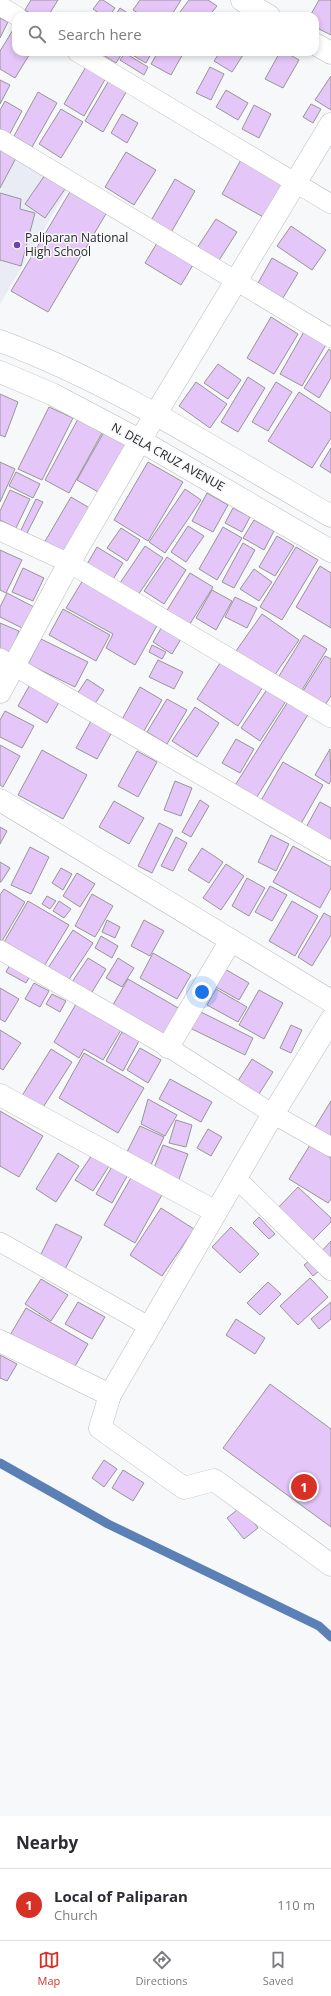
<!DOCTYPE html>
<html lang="en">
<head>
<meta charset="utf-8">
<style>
	:root { --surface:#fff; --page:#f7f7f7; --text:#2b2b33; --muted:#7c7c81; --line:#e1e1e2; --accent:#d93025 }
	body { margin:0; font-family:"Open Sans",sans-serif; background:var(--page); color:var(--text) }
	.you { position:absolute; left:202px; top:992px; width:14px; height:14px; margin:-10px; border:3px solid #fff; border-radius:50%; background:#1a73e8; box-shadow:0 0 0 6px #1a73e833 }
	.badge { display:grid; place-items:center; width:26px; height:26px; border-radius:50%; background:var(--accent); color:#fff; font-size:13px; font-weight:700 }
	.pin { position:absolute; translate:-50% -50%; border:2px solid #fff; box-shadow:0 1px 4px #0006 }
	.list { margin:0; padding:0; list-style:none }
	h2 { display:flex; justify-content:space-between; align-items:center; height:52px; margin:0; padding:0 16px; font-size:17px }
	h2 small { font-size:13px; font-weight:400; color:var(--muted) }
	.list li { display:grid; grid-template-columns:26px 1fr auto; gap:12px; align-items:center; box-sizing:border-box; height:72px; padding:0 16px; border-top:1px solid var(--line) }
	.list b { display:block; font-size:15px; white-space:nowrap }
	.list p { margin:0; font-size:13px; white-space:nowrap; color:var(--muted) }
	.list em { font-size:13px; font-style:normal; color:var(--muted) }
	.icon { flex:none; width:22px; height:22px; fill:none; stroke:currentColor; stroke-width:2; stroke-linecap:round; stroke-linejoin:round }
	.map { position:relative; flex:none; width:331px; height:1816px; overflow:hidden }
	.search { position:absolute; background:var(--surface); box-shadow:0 2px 6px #0003; left:12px; right:12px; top:12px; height:44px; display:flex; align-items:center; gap:10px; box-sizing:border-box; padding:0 14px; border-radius:12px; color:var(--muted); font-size:15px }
	.sheet { height:124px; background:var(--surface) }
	nav { display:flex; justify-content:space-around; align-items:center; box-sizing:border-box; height:56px; border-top:1px solid var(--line); background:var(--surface); font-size:11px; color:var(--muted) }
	nav a { display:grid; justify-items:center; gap:2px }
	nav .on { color:var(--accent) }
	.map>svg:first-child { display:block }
</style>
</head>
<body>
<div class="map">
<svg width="331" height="1816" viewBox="0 0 331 1816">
	<rect width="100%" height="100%" fill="#f7f8f9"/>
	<polygon fill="#e9ecf5" points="0,149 69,187 0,304"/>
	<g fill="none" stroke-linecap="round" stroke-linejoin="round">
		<polyline stroke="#5b80b5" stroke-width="9" points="0,1463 108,1524 319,1626 331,1637"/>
	</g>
	<g fill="#e5c6f8" stroke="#979697">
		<polygon points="31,0 58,0 48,16 34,16 25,10"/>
		<polygon points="100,0 103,0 115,8 109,16 103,16 93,9"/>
		<polygon points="140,0 181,0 171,16 143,16 133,10"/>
		<polygon points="189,0 208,0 217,6 209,16 177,16"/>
		<polygon points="319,0 331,0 331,35 315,27 315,16 310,16"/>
		<polygon points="120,8 132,16 115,16"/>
		<polygon points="0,18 8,22 0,38"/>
		<polygon points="16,25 16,52 31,52 15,78 0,69 0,51"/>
		<polygon points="98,52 123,52 116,63"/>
		<polygon points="127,52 152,52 146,63"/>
		<polygon points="158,52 184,52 171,75 151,64"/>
		<polygon points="220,52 245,52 232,72 214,61"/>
		<polygon points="280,52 285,52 299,60 283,88 265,79"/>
		<polygon points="125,53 148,67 144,75 120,60"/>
		<polygon points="87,65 107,76 84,116 64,104"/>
		<polygon points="210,67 224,74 211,100 196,93"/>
		<polygon points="331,76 331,110 315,100"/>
		<polygon points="111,77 129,87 103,132 85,121"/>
		<polygon points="0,80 10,85 0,104"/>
		<polygon points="226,90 248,103 238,120 216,107"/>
		<polygon points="38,92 57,103 32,147 14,136"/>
		<polygon points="5,101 22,111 8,137 0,133 0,110"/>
		<polygon points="311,104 321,109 313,123 303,117"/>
		<polygon points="254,105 271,114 259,138 242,129"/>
		<polygon points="61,109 83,122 61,158 39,144"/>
		<polygon points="122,114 138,123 127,143 111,133"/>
		<polygon points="0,147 17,156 0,188"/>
		<polygon points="126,152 156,170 134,205 105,187"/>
		<polygon points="242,158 285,182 265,218 222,194"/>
		<polygon points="45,175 65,189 45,218 25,204"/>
		<polygon points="175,179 195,191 169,236 149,224"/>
		<polygon points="71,190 107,212 48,312 11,291"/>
		<polygon points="0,193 21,199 20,209 35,213 21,266 0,260"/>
		<polygon points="216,219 237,232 216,265 195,251"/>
		<polygon points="291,226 326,250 312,270 277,246"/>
		<polygon points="157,243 193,265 181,285 145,263"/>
		<polygon points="272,258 298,273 283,298 258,283"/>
		<polygon points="271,317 298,334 274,374 247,358"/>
		<polygon points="305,330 327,343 302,386 280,374"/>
		<polygon points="329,349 331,351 331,378 319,398 304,388"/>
		<polygon points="218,364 241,380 228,399 204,383"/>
		<polygon points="248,377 265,388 238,432 221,422"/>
		<polygon points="196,382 227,404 210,428 179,406"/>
		<polygon points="276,382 292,392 268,431 252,422"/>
		<polygon points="299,392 331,413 331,438 312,468 268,441"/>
		<polygon points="0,394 18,402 5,437 0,435"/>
		<polygon points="49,407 73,418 42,480 18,469"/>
		<polygon points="78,419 102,433 69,493 45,480"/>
		<polygon points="104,432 134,449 107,497 77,480"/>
		<polygon points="331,448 331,473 320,466"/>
		<polygon points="0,462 15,469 0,502"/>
		<polygon points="148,462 183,482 148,541 114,520"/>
		<polygon points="16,472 40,484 33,498 9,486"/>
		<polygon points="185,489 201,500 165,553 149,542"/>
		<polygon points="10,490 30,499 16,528 0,520 0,511"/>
		<polygon points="207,493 228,505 213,532 192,521"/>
		<polygon points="71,497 98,513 71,559 44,543"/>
		<polygon points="36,499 43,502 26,535 20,532"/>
		<polygon points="233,508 250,517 242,532 225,523"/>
		<polygon points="254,520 274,531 264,550 243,538"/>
		<polygon points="188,526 204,536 186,562 171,552"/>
		<polygon points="223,527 242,538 217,580 199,569"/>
		<polygon points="121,528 140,540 127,561 107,548"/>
		<polygon points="277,536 294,546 275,576 259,567"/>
		<polygon points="243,543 255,550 234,588 222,582"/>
		<polygon points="145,546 163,558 136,598 118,586"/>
		<polygon points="97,547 123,563 112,581 86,566"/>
		<polygon points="296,547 318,560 282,620 260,607"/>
		<polygon points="0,550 22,560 6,593 0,590"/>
		<polygon points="167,557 186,570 164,604 144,591"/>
		<polygon points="320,566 331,573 331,628 296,607"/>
		<polygon points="23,568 44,578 33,601 12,592"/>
		<polygon points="254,569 272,582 259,601 240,589"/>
		<polygon points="190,573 213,587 188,627 166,612"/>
		<polygon points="83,580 159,622 135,665 106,648 113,634 66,608"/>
		<polygon points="212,590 232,601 216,630 196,618"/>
		<polygon points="7,593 38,609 26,630 0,617 0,607"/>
		<polygon points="235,597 257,608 247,628 225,617"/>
		<polygon points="63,609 110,635 96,661 49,635"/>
		<polygon points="262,614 299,640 274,676 236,651"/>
		<polygon points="0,623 19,631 10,656 0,653"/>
		<polygon points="164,623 184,634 172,654 153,642"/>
		<polygon points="304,635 327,649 299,695 276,681"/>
		<polygon points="41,639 88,662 75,687 28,664"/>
		<polygon points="152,645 166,652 162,659 149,652"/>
		<polygon points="325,656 331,659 331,696 325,705 303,691"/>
		<polygon points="158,660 183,672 174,689 149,677"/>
		<polygon points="222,660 263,687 238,726 197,699"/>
		<polygon points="87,679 104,690 94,705 77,694"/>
		<polygon points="32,681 62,697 47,723 18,706"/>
		<polygon points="140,687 162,700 141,736 120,723"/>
		<polygon points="268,688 286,701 260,741 241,728"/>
		<polygon points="167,699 187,710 167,744 147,732"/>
		<polygon points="289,700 309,713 255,800 234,787"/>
		<polygon points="195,707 219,723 197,757 172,741"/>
		<polygon points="5,711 34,726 22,748 0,737 0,720"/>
		<polygon points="91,721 112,732 97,759 76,748"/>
		<polygon points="236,739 254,749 240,773 222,763"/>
		<polygon points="0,745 20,756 3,787 0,785"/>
		<polygon points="330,749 331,781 329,784 315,775"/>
		<polygon points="42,750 87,775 63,819 18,795"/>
		<polygon points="137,751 157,762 138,797 118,786"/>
		<polygon points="283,762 323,785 299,827 259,804"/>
		<polygon points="175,781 192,788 181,816 164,810"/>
		<polygon points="200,800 209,806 191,837 182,832"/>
		<polygon points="114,801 144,818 129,844 99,827"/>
		<polygon points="320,802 331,808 331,839 328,845 304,831"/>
		<polygon points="159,823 173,830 152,873 138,866"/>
		<polygon points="0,827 7,831 0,844"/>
		<polygon points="271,835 289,844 276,871 258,862"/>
		<polygon points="176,837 187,843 173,871 161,866"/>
		<polygon points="293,846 331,867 331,888 320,908 273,882"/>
		<polygon points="30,847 49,857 31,894 11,885"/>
		<polygon points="202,848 223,862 209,883 188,870"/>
		<polygon points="0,862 10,868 1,882 0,882"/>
		<polygon points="226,864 244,876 221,910 203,898"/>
		<polygon points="61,868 72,874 63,890 52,883"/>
		<polygon points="77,873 95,884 80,907 63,896"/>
		<polygon points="247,878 265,888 249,916 232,906"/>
		<polygon points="270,886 287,895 272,921 255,912"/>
		<polygon points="4,889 25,902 2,941 0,940 0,895"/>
		<polygon points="92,894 113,906 95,937 75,926"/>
		<polygon points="47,896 56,901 50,909 42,904"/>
		<polygon points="28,901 69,925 43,968 3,944"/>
		<polygon points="59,901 71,909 64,918 53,911"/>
		<polygon points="292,901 318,916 295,956 269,941"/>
		<polygon points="324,913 331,917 331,935 312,966 298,957"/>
		<polygon points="107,920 120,927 115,938 102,932"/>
		<polygon points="144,920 164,931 150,956 131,946"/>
		<polygon points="73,930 93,943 66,984 46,971"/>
		<polygon points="101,936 118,946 112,958 95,948"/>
		<polygon points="153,953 191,975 177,999 140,978"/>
		<polygon points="88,958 106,969 89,997 70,985"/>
		<polygon points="118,958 134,968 122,987 106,978"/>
		<polygon points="11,963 31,974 26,983 6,972"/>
		<polygon points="225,969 249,983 239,1000 216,987"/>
		<polygon points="128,979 180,1009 162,1040 110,1010"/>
		<polygon points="34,983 49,991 40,1007 25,999"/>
		<polygon points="0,988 19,999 5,1022 0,1019"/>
		<polygon points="216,989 247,1007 238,1022 207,1005"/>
		<polygon points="259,990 283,1003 264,1039 239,1025"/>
		<polygon points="52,994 66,1001 60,1012 46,1004"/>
		<polygon points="76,1004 121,1030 103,1060 84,1049 79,1058 54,1042"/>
		<polygon points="197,1010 253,1038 245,1055 188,1027"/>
		<polygon points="291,1025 302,1030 291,1053 280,1048"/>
		<polygon points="0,1030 21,1043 3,1070 0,1068"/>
		<polygon points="122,1032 139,1041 123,1071 106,1061"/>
		<polygon points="140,1048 161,1060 148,1083 127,1070"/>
		<polygon points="51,1049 72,1062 40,1112 20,1099"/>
		<polygon points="84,1053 144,1088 118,1133 59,1098"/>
		<polygon points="252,1059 273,1072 257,1097 236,1084"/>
		<polygon points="170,1079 212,1102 201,1122 159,1099"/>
		<polygon points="148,1099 177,1115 165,1136 141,1124"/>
		<polygon points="331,1101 331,1143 312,1132"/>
		<polygon points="0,1111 43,1136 19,1177 0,1166"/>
		<polygon points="176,1120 192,1125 186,1147 169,1143"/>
		<polygon points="140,1126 164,1137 149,1169 124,1158"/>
		<polygon points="208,1129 222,1137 211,1156 197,1148"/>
		<polygon points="163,1145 188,1154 178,1182 152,1173"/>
		<polygon points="310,1145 331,1158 331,1199 328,1203 289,1179"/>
		<polygon points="94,1152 111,1163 93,1191 75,1180"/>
		<polygon points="58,1153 79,1166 56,1202 36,1189"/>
		<polygon points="114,1163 130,1171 112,1203 96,1194"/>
		<polygon points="132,1176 163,1193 135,1243 104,1225"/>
		<polygon points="298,1187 331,1218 331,1222 311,1242 276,1210"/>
		<polygon points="161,1208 194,1229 162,1276 130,1255"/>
		<polygon points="259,1217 275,1234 269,1239 253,1223"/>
		<polygon points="56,1224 82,1237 64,1271 39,1258"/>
		<polygon points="231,1227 259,1254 240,1273 212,1247"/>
		<polygon points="331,1241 331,1263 320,1253"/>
		<polygon points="310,1260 319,1271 313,1276 304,1265"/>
		<polygon points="310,1278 328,1297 298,1325 280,1306"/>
		<polygon points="41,1279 68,1295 51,1321 25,1304"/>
		<polygon points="268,1282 281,1294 260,1315 247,1303"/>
		<polygon points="78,1302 105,1317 92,1339 65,1324"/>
		<polygon points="331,1302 331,1319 319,1329 311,1319"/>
		<polygon points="26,1308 88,1344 71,1373 9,1337"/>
		<polygon points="236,1319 265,1338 255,1354 226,1335"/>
		<polygon points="0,1355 17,1364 7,1381 0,1378"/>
		<polygon points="270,1384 331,1429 331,1527 223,1448"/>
		<polygon points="104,1460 117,1469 104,1487 92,1478"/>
		<polygon points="123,1470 144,1483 133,1501 112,1488"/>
		<polygon points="242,1506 258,1528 244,1539 227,1518"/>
	</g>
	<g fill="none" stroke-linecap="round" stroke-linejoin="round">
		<defs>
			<g id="pedestrian">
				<polyline points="0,6 17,16"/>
				<polyline points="77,52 331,204"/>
				<polyline points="0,139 331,338"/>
				<polyline points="0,531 69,563 331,718"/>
				<polyline points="0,658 331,851"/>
				<polyline points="0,950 168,1047 273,1114 331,1147"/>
				<polyline points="237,1179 331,1271"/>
				<polyline points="0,1242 150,1327"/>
			</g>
			<g id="minor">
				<polyline points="242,0 269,16"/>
				<polyline points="315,44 331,53"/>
				<polyline points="0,692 69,563 155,415 331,124"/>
				<polyline points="0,800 331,1001"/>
				<polyline points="331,1020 273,1114 110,1395 100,1428 184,1488 214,1480 331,1565"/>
				<polyline points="168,1047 231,940"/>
				<polyline points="0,1095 216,1212"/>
				<polyline points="0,1341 110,1395"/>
			</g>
			<g id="tertiary">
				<path d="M 0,341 C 116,384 224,455 331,516"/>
				<polyline points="0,372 52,394 141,441 331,551"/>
			</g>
		</defs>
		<use href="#pedestrian" stroke="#bbbbbd" stroke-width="20"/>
		<use href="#minor" stroke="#bbbbbd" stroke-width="23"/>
		<use href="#tertiary" stroke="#bbbbbd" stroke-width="23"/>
		<use href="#pedestrian" stroke="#fff" stroke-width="19"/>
		<use href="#minor" stroke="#fff" stroke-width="22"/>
		<use href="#tertiary" stroke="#fff" stroke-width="22"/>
	</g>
	<circle fill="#703eb5" stroke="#f7f8f9" stroke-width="1.5" cx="17" cy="245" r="4"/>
	<g text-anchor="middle" stroke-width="3" stroke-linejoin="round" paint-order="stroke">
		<g font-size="12" fill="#272728" stroke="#f7f8f9" text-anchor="start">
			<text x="25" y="242">Paliparan National<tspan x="25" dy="14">High School</tspan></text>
		</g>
		<g font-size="12" fill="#272728" stroke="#f7f8f9">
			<text transform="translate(168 457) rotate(29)" y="4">N. DELA CRUZ AVENUE</text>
		</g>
	</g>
</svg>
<div class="you"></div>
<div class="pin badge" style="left:304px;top:1487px">1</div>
<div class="search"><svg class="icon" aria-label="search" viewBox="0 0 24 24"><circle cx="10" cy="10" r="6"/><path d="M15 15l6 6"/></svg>Search here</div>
</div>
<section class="sheet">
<h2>Nearby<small></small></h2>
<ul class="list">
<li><span class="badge">1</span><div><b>Local of Paliparan</b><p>Church</p></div><em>110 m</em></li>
</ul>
</section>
<nav>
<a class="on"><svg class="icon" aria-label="map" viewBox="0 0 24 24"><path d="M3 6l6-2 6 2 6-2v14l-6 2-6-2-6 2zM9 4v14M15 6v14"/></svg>Map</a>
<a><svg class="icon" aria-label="directions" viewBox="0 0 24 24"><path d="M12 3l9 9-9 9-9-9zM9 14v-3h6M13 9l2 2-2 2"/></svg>Directions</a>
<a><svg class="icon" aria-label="saved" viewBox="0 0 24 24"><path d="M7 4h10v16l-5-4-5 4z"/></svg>Saved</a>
</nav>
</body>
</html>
